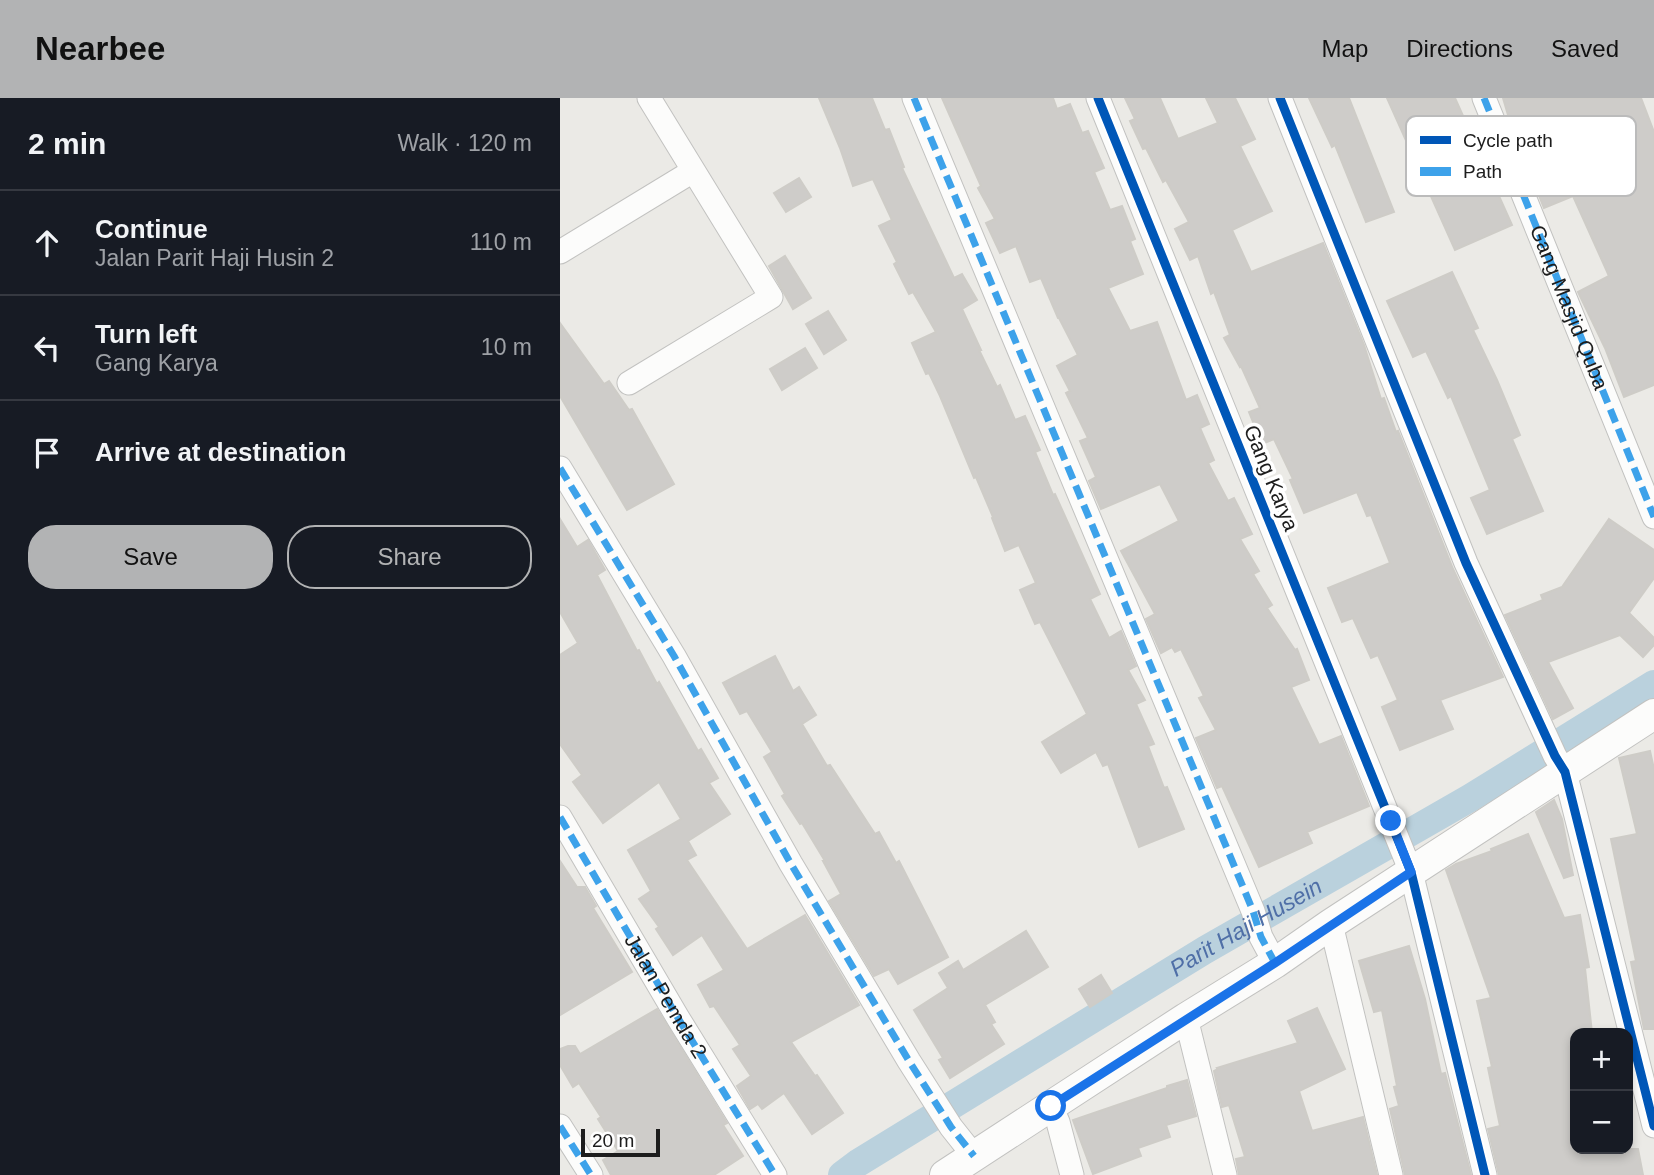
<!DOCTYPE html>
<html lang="en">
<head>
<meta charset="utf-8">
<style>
	:root { --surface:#171b24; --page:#242831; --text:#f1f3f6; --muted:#9ea1a6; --line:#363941; --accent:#b2b3b4 }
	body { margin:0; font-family:Helvetica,sans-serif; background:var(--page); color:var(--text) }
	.controls { position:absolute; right:21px; bottom:21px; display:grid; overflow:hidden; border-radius:14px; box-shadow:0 4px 10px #0003 }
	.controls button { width:63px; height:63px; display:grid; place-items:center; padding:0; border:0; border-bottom:2px solid var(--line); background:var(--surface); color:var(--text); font:35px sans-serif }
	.scale { position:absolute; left:21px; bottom:18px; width:79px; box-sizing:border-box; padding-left:7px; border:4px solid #1d1d1d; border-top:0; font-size:19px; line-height:24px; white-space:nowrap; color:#1d1d1d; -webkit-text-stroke:5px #fff; paint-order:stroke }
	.stop { position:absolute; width:21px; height:21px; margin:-16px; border:5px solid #1a73e8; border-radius:50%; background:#fff }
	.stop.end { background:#1a73e8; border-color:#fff; box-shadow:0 2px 7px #0008 }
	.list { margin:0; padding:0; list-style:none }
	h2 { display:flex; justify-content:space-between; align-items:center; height:91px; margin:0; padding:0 28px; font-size:30px }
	h2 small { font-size:23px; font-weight:400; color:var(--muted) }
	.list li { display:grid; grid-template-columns:46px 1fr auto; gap:21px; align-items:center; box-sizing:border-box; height:105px; padding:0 28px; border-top:2px solid var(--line) }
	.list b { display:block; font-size:26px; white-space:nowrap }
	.list p { margin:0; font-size:23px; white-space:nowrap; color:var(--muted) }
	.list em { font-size:23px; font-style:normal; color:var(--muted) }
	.actions { display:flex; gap:14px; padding:21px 28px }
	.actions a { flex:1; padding:16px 0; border:2px solid var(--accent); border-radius:28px; text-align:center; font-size:24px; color:var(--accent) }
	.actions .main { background:var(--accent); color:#111 }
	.icon { flex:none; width:38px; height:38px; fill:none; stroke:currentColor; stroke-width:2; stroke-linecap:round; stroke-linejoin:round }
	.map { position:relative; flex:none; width:1094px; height:1077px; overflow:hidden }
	header { display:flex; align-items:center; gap:42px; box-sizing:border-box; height:98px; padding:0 35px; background:var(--accent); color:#111 }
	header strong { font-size:33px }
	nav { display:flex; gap:38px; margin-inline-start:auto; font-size:24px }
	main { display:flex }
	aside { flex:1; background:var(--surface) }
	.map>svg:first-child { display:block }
</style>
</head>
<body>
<header>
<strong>Nearbee</strong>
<nav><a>Map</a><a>Directions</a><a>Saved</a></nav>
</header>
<main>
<aside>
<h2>2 min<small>Walk · 120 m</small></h2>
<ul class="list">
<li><svg class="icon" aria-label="ahead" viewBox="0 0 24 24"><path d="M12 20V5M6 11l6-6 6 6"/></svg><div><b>Continue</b><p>Jalan Parit Haji Husin 2</p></div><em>110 m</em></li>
<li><svg class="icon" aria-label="left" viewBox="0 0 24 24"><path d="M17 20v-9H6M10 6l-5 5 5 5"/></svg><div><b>Turn left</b><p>Gang Karya</p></div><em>10 m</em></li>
<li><svg class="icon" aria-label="arrive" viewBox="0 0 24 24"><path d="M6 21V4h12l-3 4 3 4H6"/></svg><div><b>Arrive at destination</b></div></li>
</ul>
<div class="actions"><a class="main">Save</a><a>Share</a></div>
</aside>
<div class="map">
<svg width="1094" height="1077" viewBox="0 0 1094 1077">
	<rect width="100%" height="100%" fill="#ebeae6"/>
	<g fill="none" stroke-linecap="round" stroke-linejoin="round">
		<path stroke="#bad1dd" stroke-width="28" id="s1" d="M 282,1077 L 298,1065 L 645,852 L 910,700 L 1094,586"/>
	</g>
	<g fill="#ceccc9" stroke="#ceccc7" stroke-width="2">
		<polygon points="259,0 312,0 325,32 329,31 344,69 342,70 394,180 402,176 417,202 402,211 421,252 419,252 437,289 440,287 455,322 465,318 480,352 475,354 493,397 495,396 540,496 530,501 549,540 561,533 576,568 568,572 585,602 576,606 594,646 588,648 604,690 607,689 624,731 579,749 548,666 543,668 536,654 501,675 482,644 527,616 480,524 475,526 460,492 476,485 459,447 445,453 432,420 433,419 416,379 414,380 380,298 369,275 366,276 352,245 376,234 353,194 349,196 334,166 337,164 319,128 332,122 313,81 293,88 280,50"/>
		<polygon points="382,0 493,0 497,11 510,6 522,35 528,33 544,70 534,74 550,112 562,108 575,141 570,143 583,176 548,190 570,233 597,224 626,302 637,297 649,326 640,330 654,362 648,365 668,403 674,400 692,436 680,441 699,473 693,476 712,507 707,510 735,552 737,551 749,582 731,589 759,647 781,638 809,708 747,734 752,745 699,769 662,688 657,690 636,640 656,632 639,600 644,598 621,551 615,554 612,549 601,555 586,521 595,516 561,453 619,423 600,386 541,411 529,383 536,379 520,343 528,340 506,295 510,293 497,268 518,257 499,220 498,220 481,180 470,184 456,148 440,155 426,125 435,121 418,90 421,88"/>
		<polygon points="565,0 600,0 618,41 658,25 646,0 675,0 695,41 680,48 712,113 672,132 691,174 763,145 804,247 821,301 824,300 836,334 838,333 893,471 943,579 880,602 893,631 840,652 822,609 838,602 818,557 811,560 793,520 782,524 768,490 830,465 811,417 807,418 797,394 744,415 730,382 733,381 714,341 702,346 689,314 700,310 681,268 680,269 664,240 670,237 654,194 651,196 638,158 630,162 615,131 629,124 606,82 603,84 586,50 583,51 570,23 575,21"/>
		<polygon points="749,0 789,0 834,114 806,124 775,47 772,49"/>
		<polygon points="827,0 895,0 952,127 895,152"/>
		<polygon points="943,0 1081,0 1094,34 1094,287 1064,299 1045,250 1018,194 1049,178 1013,98 984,110 970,75 1005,61 989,24 953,34"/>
		<polygon points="239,80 251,99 226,114 214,95"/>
		<polygon points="225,158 251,200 233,211 209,168"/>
		<polygon points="892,174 918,230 913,232 937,282 960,337 952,341 983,413 927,436 911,400 930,392 891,298 888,300 866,253 853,259 827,203"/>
		<polygon points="268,213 286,242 264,256 246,226"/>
		<polygon points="0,225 44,286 49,283 69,312 72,311 114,386 67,412 0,298"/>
		<polygon points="245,250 257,270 222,292 210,271"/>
		<polygon points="0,421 17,449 28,442 45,472 37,477 77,553 79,552 97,586 99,584 138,653 141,651 158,680 149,685 170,716 128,743 136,757 127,762 187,851 245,817 299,907 231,944 255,978 257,977 283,1015 252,1036 224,995 202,1011 198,1006 190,1011 177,988 191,978 173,951 180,947 154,908 150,909 138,887 164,872 142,837 113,857 96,831 99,829 79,801 91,793 68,752 121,721 99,684 43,725 13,684 22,677 0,646 0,557 18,545 0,514"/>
		<polygon points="1049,421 1094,452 1094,480 1069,515 1094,540 1094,547 1083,559 1060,537 988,564 1013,610 993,621 945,517 983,502 981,497 1002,489"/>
		<polygon points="215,558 233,593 239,589 256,617 242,626 267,668 270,667 315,736 319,734 336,765 339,763 388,859 338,886 329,871 314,878 269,803 281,796 263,763 265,763 242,725 240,726 222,698 225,696 204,659 212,654 187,613 180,616 163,585"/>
		<polygon points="1090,653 1094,671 1094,931 1084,931 1071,864 1076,863 1051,741 1077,736 1059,660"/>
		<polygon points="994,702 1002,721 1013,777 1004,780 976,714"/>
		<polygon points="968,736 1004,820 1020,817 1029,869 1025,870 1032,935 1015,935 1015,1051 1078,1051 1083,1077 939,1077 928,1031 940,1028 928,970 932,969 917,903 931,900 886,772 896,766 932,753 931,751"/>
		<polygon points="0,763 17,789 25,789 36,808 33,810 72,874 0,917"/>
		<polygon points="466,833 488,869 425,907 435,924 431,926 444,946 390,980 379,962 383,960 354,912 388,890 379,875 398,863 403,872"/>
		<polygon points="849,848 865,901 881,976 885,975 911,1077 845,1077 830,1011 839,1008 834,989 837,988 822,912 814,914 799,863"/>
		<polygon points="541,877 552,895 530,909 519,891"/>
		<polygon points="757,910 785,971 739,993 752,1033 803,1019 817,1077 679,1077 676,1061 685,1059 669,1007 662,1009 654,973 658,971 657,970 738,945 728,923"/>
		<polygon points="97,911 167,1025 163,1027 183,1058 154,1077 51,1077 43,1062 58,1053 38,1021 41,1019 19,985 13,989 0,967 0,951 8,948 15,948 20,956"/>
		<polygon points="627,982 636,1018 606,1027 610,1039 578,1050 581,1058 533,1076 513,1022 607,990 607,988"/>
	</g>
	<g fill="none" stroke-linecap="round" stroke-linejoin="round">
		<defs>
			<g id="minor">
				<polyline points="354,0 693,813 701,839 715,865"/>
				<polyline points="538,0 851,774 925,1077"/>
				<polyline points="720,0 906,465 995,658 1005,674 1094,1028"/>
				<polyline points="924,0 1094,419"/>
				<polyline points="0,154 133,73"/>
				<polyline points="69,285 211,199 89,0"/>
				<polyline points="0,370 114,558 231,766 349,963 391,1029 414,1058"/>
				<polyline points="0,719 118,920 215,1077"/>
				<polyline points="771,826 831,1077"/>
				<polyline points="626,920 665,1077"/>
				<polyline points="491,1008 498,1024 512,1077"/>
				<polyline points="0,1028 31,1077"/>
			</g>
			<polyline id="tertiary" points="385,1077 626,920 715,865 771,826 1094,616"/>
		</defs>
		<use href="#minor" stroke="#c2c2c0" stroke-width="25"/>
		<use href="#tertiary" stroke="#c2c2c0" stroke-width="32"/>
		<use href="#minor" stroke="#fcfcfb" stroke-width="23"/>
		<use href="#tertiary" stroke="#fcfcfb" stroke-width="30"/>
		<g stroke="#3da2ea" stroke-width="7" stroke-dasharray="14 7" stroke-linecap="butt">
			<polyline points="354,0 693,813 701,839 715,865"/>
			<path id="s2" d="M 924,0 L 1094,419"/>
			<polyline points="0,370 114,558 231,766 349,963 391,1029 414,1058"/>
			<path id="s3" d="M 0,719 L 118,920 L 215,1077"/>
			<polyline points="0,1028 31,1077"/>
		</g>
		<defs>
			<g id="cycleway">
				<polyline points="538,0 851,774 925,1077"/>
				<polyline points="720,0 906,465 995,658 1005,674 1094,1028"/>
			</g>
		</defs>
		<use href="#cycleway" stroke="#fff" stroke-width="13"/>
		<use href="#cycleway" stroke="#0057b8" stroke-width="9"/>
	</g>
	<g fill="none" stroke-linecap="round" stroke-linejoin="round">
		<polyline stroke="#1a73e8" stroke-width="9" points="491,1008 715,865 851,774 831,723"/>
	</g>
	<g text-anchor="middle" stroke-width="7" stroke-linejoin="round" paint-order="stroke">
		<g font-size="21" fill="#1d1d1d" stroke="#fff">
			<text dy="7" stroke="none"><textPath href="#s2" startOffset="226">Gang Masjid Quba</textPath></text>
			<text transform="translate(711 380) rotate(68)" y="7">Gang Karya</text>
			<text dy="7" stroke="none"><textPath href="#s3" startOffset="208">Jalan Pemda 2</textPath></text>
		</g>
		<g font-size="23" font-style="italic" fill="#4f6fa7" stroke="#fff">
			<text dy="8" stroke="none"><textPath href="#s1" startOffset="474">Parit Haji Husein</textPath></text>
		</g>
	</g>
	<rect x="846" y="18" width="230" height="80" rx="10" fill="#fff" stroke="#bbb" stroke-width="2"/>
	<rect x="860" y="38" width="31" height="8" fill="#0057b8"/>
	<rect x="860" y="69" width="31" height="9" fill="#3da2ea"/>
	<g font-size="19" fill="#1d1d1d">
		<text x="903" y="49">Cycle path</text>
		<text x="903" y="80">Path</text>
	</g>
</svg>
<div class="controls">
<button>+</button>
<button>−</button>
</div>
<div class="scale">20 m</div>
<div class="stop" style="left:491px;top:1008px"></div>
<div class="stop end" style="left:831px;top:723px"></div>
</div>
</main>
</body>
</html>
